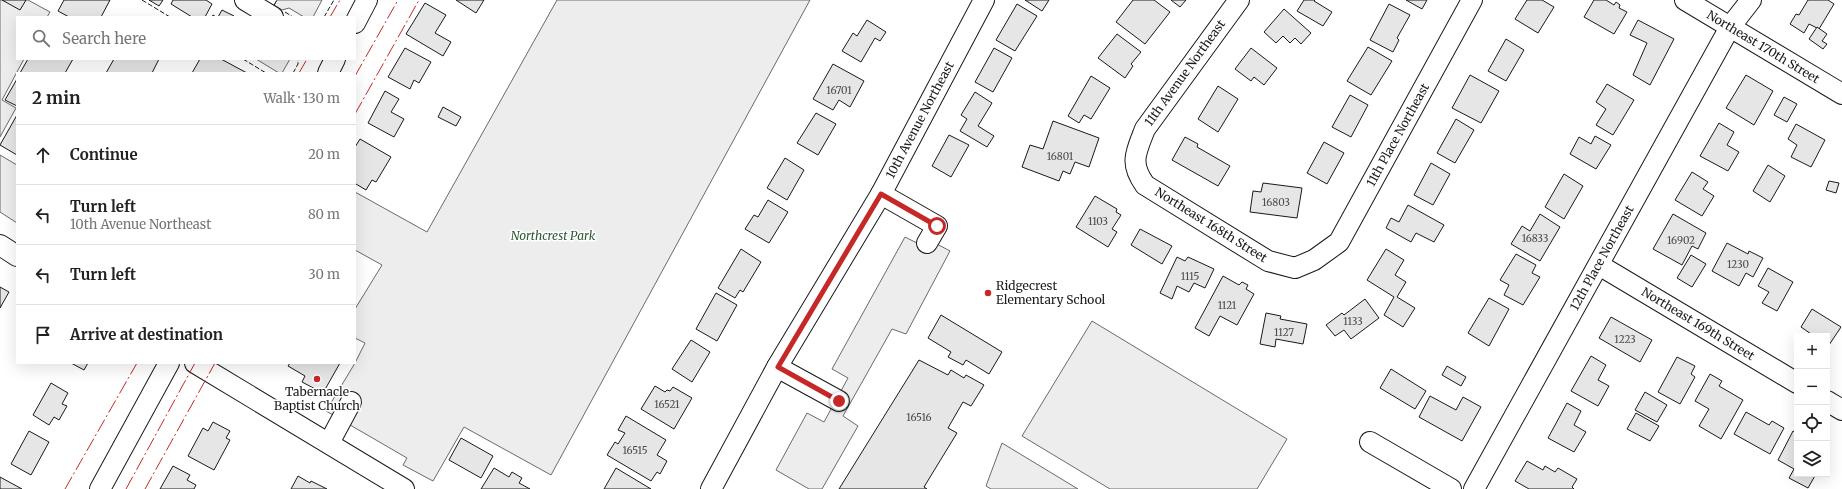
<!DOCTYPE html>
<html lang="en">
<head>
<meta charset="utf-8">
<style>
	:root { --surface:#fff; --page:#f6f6f6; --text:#222; --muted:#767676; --line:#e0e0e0 }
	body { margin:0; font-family:Merriweather,serif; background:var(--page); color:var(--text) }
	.controls { position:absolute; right:12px; bottom:12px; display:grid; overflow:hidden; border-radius:0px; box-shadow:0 4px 16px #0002 }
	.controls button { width:36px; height:36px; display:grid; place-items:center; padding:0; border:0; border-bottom:1px solid var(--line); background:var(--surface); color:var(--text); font:20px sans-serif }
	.stop { position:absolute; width:12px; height:12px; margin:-9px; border:3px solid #c62828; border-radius:50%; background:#fff }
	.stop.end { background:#c62828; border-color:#fff; box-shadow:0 1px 4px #0008 }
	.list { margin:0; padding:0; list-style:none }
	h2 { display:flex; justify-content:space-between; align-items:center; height:52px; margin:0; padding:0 16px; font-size:17px }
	h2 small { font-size:13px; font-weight:400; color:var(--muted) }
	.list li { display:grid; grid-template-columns:26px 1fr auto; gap:12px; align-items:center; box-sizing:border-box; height:60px; padding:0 16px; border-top:1px solid var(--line) }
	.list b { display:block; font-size:15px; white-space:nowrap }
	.list p { margin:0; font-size:13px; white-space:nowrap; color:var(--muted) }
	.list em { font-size:13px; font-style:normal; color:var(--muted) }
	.icon { flex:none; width:22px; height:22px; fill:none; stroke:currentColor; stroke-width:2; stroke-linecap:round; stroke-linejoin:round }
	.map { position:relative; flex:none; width:1842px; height:489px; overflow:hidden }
	.search { position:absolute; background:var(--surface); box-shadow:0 4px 16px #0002; left:16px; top:16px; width:340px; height:44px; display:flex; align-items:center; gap:10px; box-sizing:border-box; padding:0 14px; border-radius:0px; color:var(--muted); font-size:15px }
	.panel { position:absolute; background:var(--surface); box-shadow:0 4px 16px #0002; left:16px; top:72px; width:340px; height:292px; border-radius:0px }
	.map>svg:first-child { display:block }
</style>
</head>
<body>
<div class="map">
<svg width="1842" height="489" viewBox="0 0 1842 489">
	<rect width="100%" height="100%" fill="#fff"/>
	<g fill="#ededed" stroke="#6a6a6a">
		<polygon points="0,0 28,0 50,12 47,17 17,17 17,59 24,59 2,100 16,108 0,137"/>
		<polygon points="277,0 322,0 313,17 304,17 289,8 282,10 274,5"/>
		<polygon points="557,0 810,0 551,475 464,427 433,481 403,465 407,458 326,411 355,363 365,343 355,338 355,309 382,265 355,250 355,192 427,232"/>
		<polygon points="256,59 290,59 282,73 279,73"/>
		<polygon points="0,155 17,165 17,223 0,212"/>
		<polygon points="905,237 931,250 935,243 950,251 906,334 892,329 843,416 858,426 822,489 809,489 776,470 807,413 824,422 848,378 832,369"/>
		<polygon points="1092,321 1287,439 1257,489 1110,489 1022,436"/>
		<polygon points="1002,443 1078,489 991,489 986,486"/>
	</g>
	<g fill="#e6e6e6" stroke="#1a1a1a">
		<polygon points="2,0 26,0 20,10"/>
		<polygon points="64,0 110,0 101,17 69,17 58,11"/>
		<polygon points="149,0 163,0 159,6"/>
		<polygon points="173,0 206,0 212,4 205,17 192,17 171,4"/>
		<polygon points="456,0 484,0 476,13"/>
		<polygon points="1025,0 1049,0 1042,11"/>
		<polygon points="1133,0 1154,0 1170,12 1145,44 1116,22"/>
		<polygon points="1171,0 1186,0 1180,7"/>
		<polygon points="1304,0 1315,0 1314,1 1332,12 1323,26 1297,11"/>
		<polygon points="1406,0 1427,0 1422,9"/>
		<polygon points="1527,0 1542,0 1554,7 1538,33 1515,19"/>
		<polygon points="1594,0 1606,0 1614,5 1616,2 1620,5 1619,8 1627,12 1614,34 1584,17"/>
		<polygon points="1808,0 1828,0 1834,4 1819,29 1809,24 1804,33 1790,24 1796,14 1799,15"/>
		<polygon points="425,3 446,15 435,33 451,42 443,56 406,34"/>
		<polygon points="1017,4 1037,16 1015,51 996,40"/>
		<polygon points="1389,4 1410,15 1397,38 1399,40 1393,52 1370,40"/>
		<polygon points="1284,9 1311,33 1301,44 1295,38 1290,43 1283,36 1276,43 1264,32"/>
		<polygon points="222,10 234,16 233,17 218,17"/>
		<polygon points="867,20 886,32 880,41 875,38 861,62 842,51 853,33 857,36"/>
		<polygon points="1638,20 1674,39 1650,85 1633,75 1647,43 1630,35"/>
		<polygon points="1817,27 1827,34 1822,41 1827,44 1823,49 1809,39"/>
		<polygon points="1117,34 1141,52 1131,64 1133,66 1125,78 1098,58"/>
		<polygon points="1506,39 1524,50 1506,81 1488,71"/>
		<polygon points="1368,47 1392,61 1371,95 1347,81"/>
		<polygon points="405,48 431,62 419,83 414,80 410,89 388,77"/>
		<polygon points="994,48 1012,58 993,92 975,82"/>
		<polygon points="1251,48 1277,68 1264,85 1254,77 1251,81 1235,69"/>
		<polygon points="28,59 73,59 65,73 20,73"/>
		<polygon points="114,59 159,59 152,73 106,73"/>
		<polygon points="200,59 221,59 247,73 192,73"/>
		<polygon points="833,64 864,81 850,107 839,100 833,110 813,99"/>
		<polygon points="1470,75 1499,91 1481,123 1452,108"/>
		<polygon points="1746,75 1773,91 1754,125 1726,108"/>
		<polygon points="1091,76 1110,88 1091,119 1084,115 1079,123 1068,116"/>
		<polygon points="17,79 17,106 5,100"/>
		<polygon points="1607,84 1634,100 1613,135 1596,125 1606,109 1596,102"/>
		<polygon points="1218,86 1238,99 1218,132 1198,119"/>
		<polygon points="385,91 399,99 391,112 404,119 394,137 368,123"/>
		<polygon points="975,92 992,103 978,126 994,136 987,147 960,131 967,119 961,115"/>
		<polygon points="1350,95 1368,105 1351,137 1332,127"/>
		<polygon points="1784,97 1797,104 1787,122 1774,115"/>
		<polygon points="443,107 461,117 456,126 438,117"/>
		<polygon points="816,113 836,124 818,155 797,143"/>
		<polygon points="17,115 17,155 0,145"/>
		<polygon points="1456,119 1474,130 1455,163 1437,153"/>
		<polygon points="1053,121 1099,138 1089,167 1075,162 1070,174 1063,171 1059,181 1022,167 1030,145 1043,149"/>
		<polygon points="1719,123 1734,132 1727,145 1739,152 1728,171 1700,156"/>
		<polygon points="1796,124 1825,140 1811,167 1791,157 1797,145 1788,139"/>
		<polygon points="949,135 969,145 951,177 932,166"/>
		<polygon points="1595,136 1611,145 1596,169 1570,154 1579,137 1591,144"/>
		<polygon points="1185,137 1198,144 1197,147 1230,166 1218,186 1172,160"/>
		<polygon points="360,139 391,157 376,182 372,180 366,190 356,184 355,185 355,147"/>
		<polygon points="1324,142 1344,153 1327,184 1307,173"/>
		<polygon points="785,158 804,170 787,200 767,188"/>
		<polygon points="1431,163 1450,174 1433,205 1414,195"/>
		<polygon points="1768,165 1785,176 1770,202 1753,191"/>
		<polygon points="1692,172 1708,182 1703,189 1714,196 1702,216 1675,200"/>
		<polygon points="1564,174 1583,186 1564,219 1545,207"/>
		<polygon points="1829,181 1839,183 1836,193 1826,190"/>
		<polygon points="1263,183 1302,188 1297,218 1250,212 1253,191 1261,192"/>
		<polygon points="1095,196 1117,209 1116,212 1121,215 1112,229 1117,232 1108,247 1076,227"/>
		<polygon points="768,200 788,212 769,243 745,229 754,215 758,217"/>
		<polygon points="1408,205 1444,225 1434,242 1416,233 1411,242 1386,228 1391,218 1399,222"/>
		<polygon points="1540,214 1560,227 1540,261 1511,244 1522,226 1530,231"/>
		<polygon points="1673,214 1706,233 1698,249 1692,246 1682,265 1653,249"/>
		<polygon points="1140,229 1172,246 1162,264 1131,245"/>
		<polygon points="1727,243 1748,254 1749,251 1763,258 1753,277 1746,273 1739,286 1712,271"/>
		<polygon points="741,249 761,262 743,292 740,290 735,298 718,288"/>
		<polygon points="1386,249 1404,260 1395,275 1406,282 1397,297 1415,308 1403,327 1384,315 1394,297 1367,280"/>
		<polygon points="1516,254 1536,265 1532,273 1540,277 1523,305 1504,295 1509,285 1500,280"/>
		<polygon points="1691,255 1706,264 1692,287 1677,278"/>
		<polygon points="1177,257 1185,261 1188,257 1214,269 1205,288 1194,283 1189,292 1177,286 1172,299 1160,293"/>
		<polygon points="1768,268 1793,282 1777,311 1762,303 1769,292 1758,286"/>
		<polygon points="1223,276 1239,285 1242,282 1248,285 1246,289 1254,294 1237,325 1220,316 1209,336 1195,328"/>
		<polygon points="0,287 9,292 0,308"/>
		<polygon points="716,293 737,305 717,341 696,329"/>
		<polygon points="1489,298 1509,309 1489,346 1468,333"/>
		<polygon points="1365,299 1379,318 1351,339 1344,330 1335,336 1326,325 1342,313 1344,315"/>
		<polygon points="1812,309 1841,327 1829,345 1827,344 1827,336 1814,336 1801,327"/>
		<polygon points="1266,313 1281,316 1280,319 1307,324 1303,344 1276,339 1275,347 1260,344"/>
		<polygon points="941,315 1002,352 989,374 966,360 963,365 948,357 951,352 928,338"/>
		<polygon points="1611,317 1652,340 1640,362 1599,338"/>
		<polygon points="691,340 710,352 692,382 672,369"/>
		<polygon points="1591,356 1606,365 1598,380 1609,386 1598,406 1571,391"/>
		<polygon points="1677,357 1695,366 1691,374 1695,377 1680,404 1658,392"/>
		<polygon points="919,360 948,375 951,370 964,378 966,375 984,385 971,406 963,402 948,428 957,433 924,487 927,489 839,489"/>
		<polygon points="71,363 88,363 84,370"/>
		<polygon points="290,363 340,363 323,393 302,382 305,376 288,366"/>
		<polygon points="1447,366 1466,377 1461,386 1442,375"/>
		<polygon points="1391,369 1426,391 1415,409 1380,388"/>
		<polygon points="1710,374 1722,381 1719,386 1743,400 1721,439 1699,426 1709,409 1695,401"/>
		<polygon points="51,383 68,393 62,404 67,406 59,420 54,417 49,425 33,415"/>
		<polygon points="655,386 665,392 667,390 670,391 673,387 692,398 674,429 641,409"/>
		<polygon points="1645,392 1667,405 1657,422 1635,410"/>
		<polygon points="1430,396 1456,410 1463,397 1481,407 1462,441 1419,417"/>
		<polygon points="1567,403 1581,411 1574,425 1586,432 1574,452 1548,438"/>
		<polygon points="1746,412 1769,425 1772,421 1784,428 1770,454 1734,434"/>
		<polygon points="1636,413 1659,426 1650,441 1627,429"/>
		<polygon points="626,416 666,440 657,455 667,461 660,474 657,472 651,481 607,455 615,442 618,444 625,433 618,430"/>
		<polygon points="213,422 230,431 226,438 230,440 214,470 188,456 203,428 208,431"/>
		<polygon points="29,431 49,442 31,475 11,464"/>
		<polygon points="1793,431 1797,433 1795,444 1797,445 1797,474 1816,474 1808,488 1789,478 1794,469 1778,460"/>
		<polygon points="461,438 493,456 481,478 449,460"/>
		<polygon points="1527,461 1543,470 1545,466 1555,472 1558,468 1577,479 1572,487 1574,489 1529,489 1515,481"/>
		<polygon points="173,466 190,475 187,480 196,485 194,489 160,489"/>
		<polygon points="494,468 509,477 512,472 522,478 519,483 530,489 481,489"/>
		<polygon points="616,468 651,489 604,489"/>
		<polygon points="298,476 310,483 311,481 327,489 291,489"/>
		<polygon points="0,477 22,489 0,489"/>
	</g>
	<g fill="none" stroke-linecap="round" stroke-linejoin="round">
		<defs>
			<g id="minor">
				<polyline points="245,0 273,17"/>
				<path d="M 1239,0 L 1145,129 C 1136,152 1129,163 1145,185 L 1268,261 L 1295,268 L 1314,260 L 1339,242 L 1472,0"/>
				<polyline points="1685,0 1842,94"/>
				<polyline points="355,23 367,0"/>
				<polyline points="328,73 335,59"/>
				<polyline points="881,194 937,226 927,243"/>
				<polyline points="0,245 17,256"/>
				<polyline points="1599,265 1797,383"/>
				<polyline points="195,363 404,489"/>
				<polyline points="777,367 839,401"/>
				<polyline points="1827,401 1842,410"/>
				<polyline points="1370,442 1451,489"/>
				<polyline points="329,443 351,402"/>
				<polyline points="100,489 169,363"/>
				<polyline points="711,489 777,367 881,194 984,0"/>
				<polyline points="1474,489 1730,27 1751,0"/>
			</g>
		</defs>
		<use href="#minor" stroke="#1a1a1a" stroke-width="22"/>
		<use href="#minor" stroke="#fff" stroke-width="20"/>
		<g stroke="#1a1a1a" stroke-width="1" stroke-dasharray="5 2" stroke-linecap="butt">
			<polyline points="142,0 170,17"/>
			<polyline points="274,5 277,0"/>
			<polyline points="285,12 293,17"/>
			<polyline points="212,17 213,15 216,17"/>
			<polyline points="324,17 334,0"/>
			<polyline points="243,59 266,73"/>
			<polyline points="293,73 298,64 298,59"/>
		</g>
		<g stroke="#c62828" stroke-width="1" stroke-dasharray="14 3 2 3" stroke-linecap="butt">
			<polyline points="330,17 340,0"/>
			<polyline points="299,73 307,59"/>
			<polyline points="355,76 398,0"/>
			<polyline points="355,114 419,0"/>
			<polyline points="65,489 137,363"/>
			<polyline points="126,489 195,363"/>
			<polyline points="145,489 215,363"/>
		</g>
	</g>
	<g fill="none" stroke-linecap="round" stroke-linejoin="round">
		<polyline stroke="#c62828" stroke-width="5" points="839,401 778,367 881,194 937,226"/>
	</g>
	<g fill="#c62828" stroke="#fff" stroke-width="1.5">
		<circle cx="988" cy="293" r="4"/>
		<circle cx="317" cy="379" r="4"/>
	</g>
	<g text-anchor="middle" stroke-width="3" stroke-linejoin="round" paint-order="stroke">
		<g font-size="10" fill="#4d4d4d">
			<text x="839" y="94">16701</text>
			<text x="1060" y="160">16801</text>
			<text x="1276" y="206">16803</text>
			<text x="1098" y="225">1103</text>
			<text x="1535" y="242">16833</text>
			<text x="1681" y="244">16902</text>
			<text x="1738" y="268">1230</text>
			<text x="1190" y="280">1115</text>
			<text x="1227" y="309">1121</text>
			<text x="1353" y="325">1133</text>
			<text x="1284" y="336">1127</text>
			<text x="1625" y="343">1223</text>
			<text x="667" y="408">16521</text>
			<text x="919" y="421">16516</text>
			<text x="635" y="454">16515</text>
		</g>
		<g font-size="12" fill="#1a1a1a" stroke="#fff">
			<text transform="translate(1763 47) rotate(31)" y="4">Northeast 170th Street</text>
			<text transform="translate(1185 73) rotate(-54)" y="4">11th Avenue Northeast</text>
			<text transform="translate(920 120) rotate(-62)" y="4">10th Avenue Northeast</text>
			<text transform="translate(1398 135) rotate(-61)" y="4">11th Place Northeast</text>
			<text transform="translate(1211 225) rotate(32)" y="4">Northeast 168th Street</text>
			<text transform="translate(1602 258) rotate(-61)" y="4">12th Place Northeast</text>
			<text transform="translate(1698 324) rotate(31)" y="4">Northeast 169th Street</text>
		</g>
		<g font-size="12" font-style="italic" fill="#2b5a34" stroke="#fff">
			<text x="553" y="240">Northcrest Park</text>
		</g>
		<g font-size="12" fill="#1a1a1a" stroke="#fff" text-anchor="start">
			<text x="996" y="290">Ridgecrest<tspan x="996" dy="14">Elementary School</tspan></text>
			<text x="317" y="396" text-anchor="middle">Tabernacle<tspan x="317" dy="14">Baptist Church</tspan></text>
		</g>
	</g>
</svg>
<div class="controls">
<button>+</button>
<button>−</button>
<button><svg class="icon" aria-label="locate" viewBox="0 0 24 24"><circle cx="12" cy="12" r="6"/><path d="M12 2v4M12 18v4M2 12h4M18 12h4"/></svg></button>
<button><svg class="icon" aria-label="layers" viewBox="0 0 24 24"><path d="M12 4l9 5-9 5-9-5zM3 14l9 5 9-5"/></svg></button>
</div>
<div class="stop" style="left:937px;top:226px"></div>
<div class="stop end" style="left:839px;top:401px"></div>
<div class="search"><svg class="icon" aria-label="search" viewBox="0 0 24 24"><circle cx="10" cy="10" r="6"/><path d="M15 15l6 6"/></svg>Search here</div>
<section class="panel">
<h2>2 min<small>Walk · 130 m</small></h2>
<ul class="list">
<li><svg class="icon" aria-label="ahead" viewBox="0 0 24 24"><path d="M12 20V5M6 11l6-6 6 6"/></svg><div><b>Continue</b></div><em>20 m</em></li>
<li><svg class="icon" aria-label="left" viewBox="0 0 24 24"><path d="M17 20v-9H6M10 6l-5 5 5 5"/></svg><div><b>Turn left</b><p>10th Avenue Northeast</p></div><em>80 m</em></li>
<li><svg class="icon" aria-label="left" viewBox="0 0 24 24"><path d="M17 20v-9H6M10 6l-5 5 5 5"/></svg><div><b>Turn left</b></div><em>30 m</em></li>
<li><svg class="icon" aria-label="arrive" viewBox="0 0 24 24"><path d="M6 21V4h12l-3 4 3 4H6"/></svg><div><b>Arrive at destination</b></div></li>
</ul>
</section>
</div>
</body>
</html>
